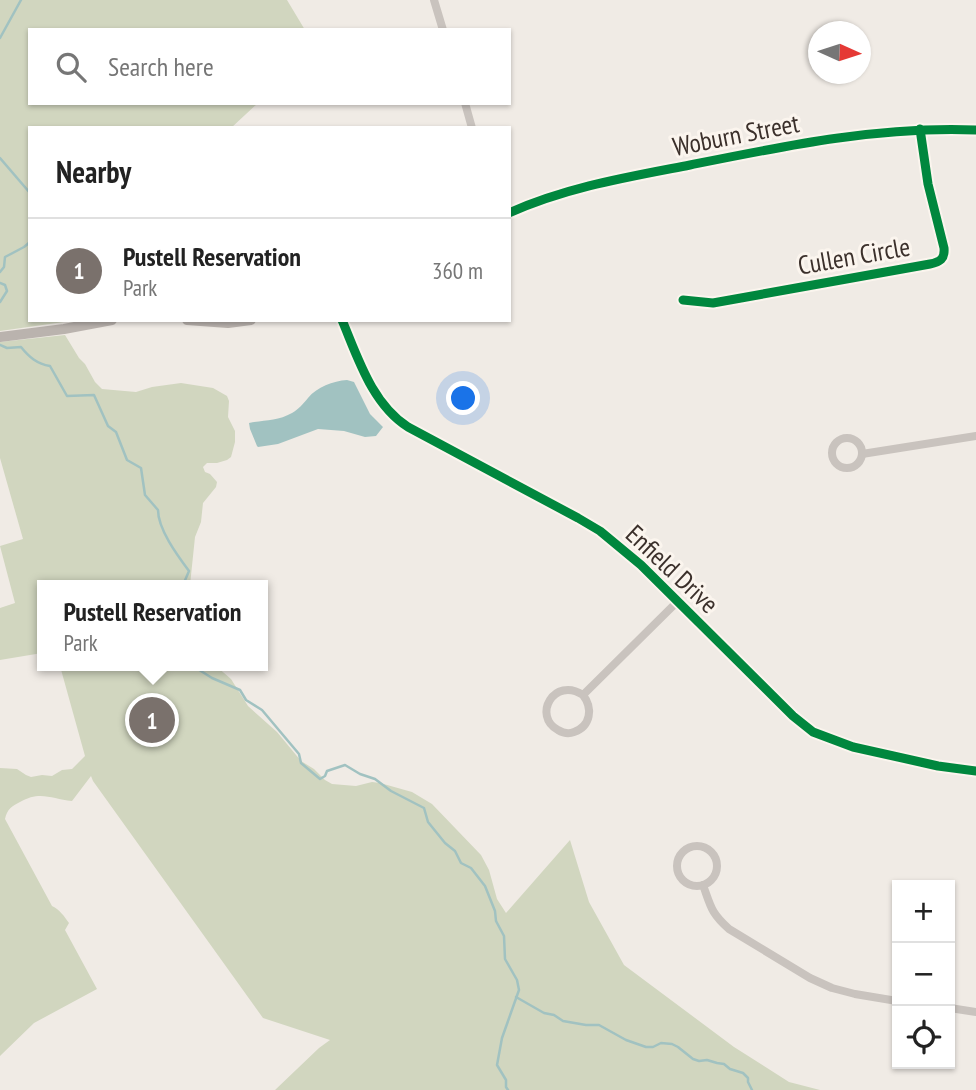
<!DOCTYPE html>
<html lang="en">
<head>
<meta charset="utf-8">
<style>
	:root { --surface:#fff; --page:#f2f2f2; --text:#222; --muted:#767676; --line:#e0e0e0; --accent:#7a716c }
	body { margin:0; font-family:"PT Sans Narrow",sans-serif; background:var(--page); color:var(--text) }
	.controls { position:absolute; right:21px; bottom:21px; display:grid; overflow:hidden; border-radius:0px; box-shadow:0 2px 5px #0004 }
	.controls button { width:63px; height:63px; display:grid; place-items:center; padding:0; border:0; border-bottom:2px solid var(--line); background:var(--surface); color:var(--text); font:35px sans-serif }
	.compass { position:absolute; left:808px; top:21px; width:63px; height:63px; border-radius:50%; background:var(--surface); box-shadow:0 2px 5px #0004; rotate:93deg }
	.you { position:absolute; left:464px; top:399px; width:24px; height:24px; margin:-18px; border:5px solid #fff; border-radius:50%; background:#1a73e8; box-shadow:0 0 0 10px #1a73e833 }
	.badge { display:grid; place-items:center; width:46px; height:46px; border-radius:50%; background:var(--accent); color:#fff; font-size:23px; font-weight:700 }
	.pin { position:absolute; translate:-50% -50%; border:4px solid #fff; box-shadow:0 2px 7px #0006 }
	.popup { position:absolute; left:37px; top:580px; width:231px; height:91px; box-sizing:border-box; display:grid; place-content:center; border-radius:0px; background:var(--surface); filter:drop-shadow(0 2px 5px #0005); font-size:23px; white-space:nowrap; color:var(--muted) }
	.popup b { font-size:26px; color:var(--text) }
	.popup::after { content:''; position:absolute; left:50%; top:100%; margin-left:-14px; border:14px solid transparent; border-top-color:var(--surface) }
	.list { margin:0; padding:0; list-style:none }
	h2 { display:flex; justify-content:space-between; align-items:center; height:91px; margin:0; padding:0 28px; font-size:30px }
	h2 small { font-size:23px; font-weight:400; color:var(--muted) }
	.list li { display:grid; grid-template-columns:46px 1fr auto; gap:21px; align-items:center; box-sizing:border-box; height:105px; padding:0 28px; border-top:2px solid var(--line) }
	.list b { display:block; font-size:26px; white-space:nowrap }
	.list p { margin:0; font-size:23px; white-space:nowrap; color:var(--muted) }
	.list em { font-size:23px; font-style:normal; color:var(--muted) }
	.icon { flex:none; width:38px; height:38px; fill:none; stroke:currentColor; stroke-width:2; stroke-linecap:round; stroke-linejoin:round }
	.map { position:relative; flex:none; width:976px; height:1090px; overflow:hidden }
	.search { position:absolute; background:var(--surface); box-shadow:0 2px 5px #0004; left:28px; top:28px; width:483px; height:77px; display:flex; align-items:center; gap:18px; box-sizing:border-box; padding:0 24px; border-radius:0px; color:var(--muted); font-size:26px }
	.panel { position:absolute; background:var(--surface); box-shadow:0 2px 5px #0004; left:28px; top:126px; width:483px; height:196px; border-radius:0px }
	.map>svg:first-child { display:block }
</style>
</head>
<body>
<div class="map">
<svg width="976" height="1090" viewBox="0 0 976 1090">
	<rect width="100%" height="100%" fill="#f0ebe5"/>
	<g fill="#d1d6bf">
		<polygon points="0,0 287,0 305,30 30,30 30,103 258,103 231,128 30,128 30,320 78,320 0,331"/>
		<polygon points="65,335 79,358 85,364 95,382 102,389 136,392 152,387 181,383 213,388 227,396 229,401 228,417 235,431 235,442 231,457 227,460 217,463 207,463 203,467 205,472 210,474 217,482 216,487 203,503 201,522 195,537 190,585 42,585 42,653 0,660 0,608 15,603 0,546 23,539 0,458 0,342"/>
		<path d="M 60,666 L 216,666 L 231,679 L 248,706 L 277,732 L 301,761 L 314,769 L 325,780 L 332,784 L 356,786 L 372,782 L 380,783 L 412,792 L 432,804 L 481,855 L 489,870 L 497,899 L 506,913 L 570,840 L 589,902 L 624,965 L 734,1047 L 789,1082 L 820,1090 L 275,1090 L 319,1048 L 330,1040 L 263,1018 L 93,781 L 91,776 L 72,801 C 52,799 40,790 20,802 C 12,806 7,809 5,819 L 52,906 C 60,910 64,916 69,923 L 65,930 L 97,989 L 34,1023 L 0,1056 L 0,768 L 17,769 L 26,775 L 31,777 L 42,775 L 52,776 L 62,770 L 72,769 L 85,756 Z"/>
	</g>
	<path fill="#a1c2c1" d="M 347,380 L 354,382 L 370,414 L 383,427 L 376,436 L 365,437 L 344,431 L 318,429 L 278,444 L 258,447 L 257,446 L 250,429 L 249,423 C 264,420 278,421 292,413 C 299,409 303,404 308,398 C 317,387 333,381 347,380 Z"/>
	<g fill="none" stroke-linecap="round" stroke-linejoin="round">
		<g stroke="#a1c2c1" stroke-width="2.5">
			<polyline points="0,38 21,0"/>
			<polyline points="0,158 30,193"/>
			<polyline points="0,272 4,267 5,257 24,247 30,242"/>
			<polyline points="0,283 5,285 7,291 0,302"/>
			<path d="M 0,345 L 7,348 L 21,347 C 29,357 37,364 50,366 L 67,396 L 94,395 L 108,426 L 116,432 L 127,460 L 141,468 L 145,495 L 158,510 C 158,529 177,555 189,571 L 183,585"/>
			<polyline points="193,666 212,678 240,690 246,700 262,710 299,754 301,763 320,779 325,776 327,771 345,765 360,774 375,779 391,791 424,808 428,822 445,843 455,851 461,863 471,868 485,886 495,911 496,921 504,936 505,959 517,980 519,990 502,1038 497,1065 506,1080 506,1087 508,1090"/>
			<polyline points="516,997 544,1013 554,1015 563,1021 586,1025 599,1025 626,1040 646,1047 653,1047 661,1043 672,1044 678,1047 693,1059 699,1061 707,1060 717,1063 724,1064 730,1069 743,1073 748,1078 748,1082 752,1090"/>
		</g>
		<g stroke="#c9c3be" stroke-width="8">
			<polyline points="434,0 443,30"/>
			<polyline points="465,103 472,128"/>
			<path d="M 683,300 L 713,303 L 930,264 C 940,262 945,259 944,248 L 928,184 L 920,129"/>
			<path d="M 342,320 C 358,358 372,404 408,427 L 578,518 L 600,531 L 641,565 L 793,716 L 813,732 L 853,747 L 938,766 L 976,771"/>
			<circle cx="847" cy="453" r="15"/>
			<polyline points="862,454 976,436"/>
			<path d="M 583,695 C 593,708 591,726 574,732 C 569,734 563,733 558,730 C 532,716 554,676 583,695 L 678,601"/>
			<circle cx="697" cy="866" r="20"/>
			<path d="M 703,885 C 711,907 711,913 729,929 L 810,978 L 832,988 L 855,994 L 897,1001"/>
			<polyline points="950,1008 976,1012"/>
		</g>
		<g stroke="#bab3ae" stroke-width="10">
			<path d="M 509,213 C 567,187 628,177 690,165 C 784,146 879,126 976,130"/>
			<polyline points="187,320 228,323 251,320"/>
			<polyline points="0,337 64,329 112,320"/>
		</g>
		<defs>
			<g id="cycleway">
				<path d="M 509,213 C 567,187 628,177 690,165 C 784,146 879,126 976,130"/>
				<path d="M 683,300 L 713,303 L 930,264 C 940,262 945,259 944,248 L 928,184 L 920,129"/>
				<path d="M 342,320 C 358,358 372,404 408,427 L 578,518 L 600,531 L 641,565 L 793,716 L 813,732 L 853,747 L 938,766 L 976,771"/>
			</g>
		</defs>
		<use href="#cycleway" stroke="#fbf5ee" stroke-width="13"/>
		<use href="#cycleway" stroke="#00873e" stroke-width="9"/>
	</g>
	<g text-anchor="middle" stroke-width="6" stroke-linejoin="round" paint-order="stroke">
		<g font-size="26" fill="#3b302b" stroke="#fbf5ee">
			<text transform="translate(736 135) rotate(-11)" y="9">Woburn Street</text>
			<text transform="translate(854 256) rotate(-10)" y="9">Cullen Circle</text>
			<text transform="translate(672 569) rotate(43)" y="9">Enfield Drive</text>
		</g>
	</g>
</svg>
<div class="controls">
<button>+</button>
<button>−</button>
<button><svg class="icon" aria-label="locate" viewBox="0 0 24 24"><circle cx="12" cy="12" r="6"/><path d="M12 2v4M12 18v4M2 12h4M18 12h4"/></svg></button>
</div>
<svg class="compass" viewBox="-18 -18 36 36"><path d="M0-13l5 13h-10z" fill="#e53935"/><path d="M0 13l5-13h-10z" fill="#767676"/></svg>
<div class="you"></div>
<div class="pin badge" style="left:152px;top:720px">1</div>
<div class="popup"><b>Pustell Reservation</b>Park</div>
<div class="search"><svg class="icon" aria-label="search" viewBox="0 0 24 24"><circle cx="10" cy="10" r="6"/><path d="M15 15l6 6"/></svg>Search here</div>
<section class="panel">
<h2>Nearby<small></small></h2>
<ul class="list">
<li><span class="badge">1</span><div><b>Pustell Reservation</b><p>Park</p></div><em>360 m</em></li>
</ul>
</section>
</div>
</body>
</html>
